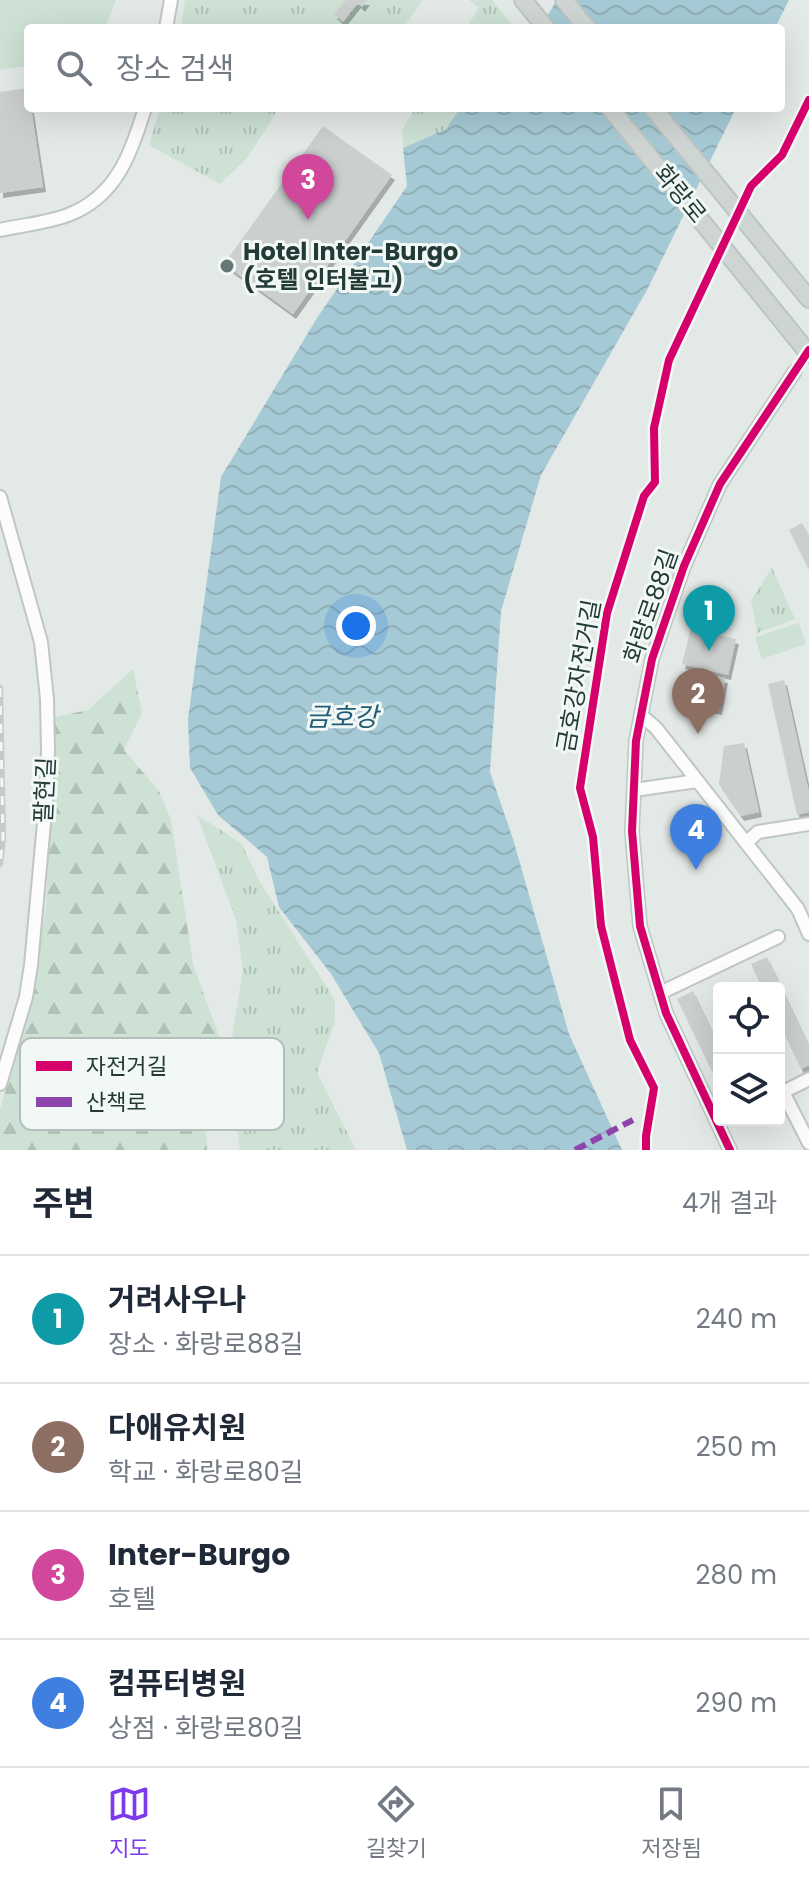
<!DOCTYPE html>
<html lang="ko">
<head>
<meta charset="utf-8">
<style>
	:root { --surface:#fff; --page:#f2f2f3; --text:#1f2937; --muted:#747a83; --line:#e0e1e3; --accent:#7c3aed }
	body { margin:0; font-family:Poppins,"Noto Sans KR",sans-serif; background:var(--page); color:var(--text) }
	.controls { position:absolute; right:24px; bottom:24px; display:grid; overflow:hidden; border-radius:8px; box-shadow:0 8px 32px #0002 }
	.controls button { width:72px; height:72px; display:grid; place-items:center; padding:0; border:0; border-bottom:2px solid var(--line); background:var(--surface); color:var(--text); font:40px sans-serif }
	.you { position:absolute; left:356px; top:626px; width:28px; height:28px; margin:-20px; border:6px solid #fff; border-radius:50%; background:#1a73e8; box-shadow:0 0 0 12px #1a73e833 }
	.badge { display:grid; place-items:center; width:52px; height:52px; border-radius:50%; background:var(--accent); color:#fff; font-size:26px; font-weight:700 }
	.pin { position:absolute; translate:-50% -66px; filter:drop-shadow(0 2px 4px #0008) }
	.pin::after { content:''; position:absolute; top:42px; width:28px; height:24px; background:inherit; clip-path:polygon(0 0,100% 0,50% 100%) }
	.list { margin:0; padding:0; list-style:none }
	h2 { display:flex; justify-content:space-between; align-items:center; height:104px; margin:0; padding:0 32px; font-size:34px }
	h2 small { font-size:26px; font-weight:400; color:var(--muted) }
	.list li { display:grid; grid-template-columns:52px 1fr auto; gap:24px; align-items:center; box-sizing:border-box; height:128px; padding:0 32px; border-top:2px solid var(--line) }
	.list b { display:block; font-size:30px; white-space:nowrap }
	.list p { margin:0; font-size:26px; white-space:nowrap; color:var(--muted) }
	.list em { font-size:26px; font-style:normal; color:var(--muted) }
	.icon { flex:none; width:44px; height:44px; fill:none; stroke:currentColor; stroke-width:2; stroke-linecap:round; stroke-linejoin:round }
	.map { position:relative; flex:none; width:809px; height:1150px; overflow:hidden }
	.search { position:absolute; background:var(--surface); box-shadow:0 8px 32px #0002; left:24px; right:24px; top:24px; height:88px; display:flex; align-items:center; gap:20px; box-sizing:border-box; padding:0 28px; border-radius:8px; color:var(--muted); font-size:30px }
	.sheet { height:616px; background:var(--surface) }
	nav { display:flex; justify-content:space-around; align-items:center; box-sizing:border-box; height:112px; border-top:2px solid var(--line); background:var(--surface); font-size:22px; color:var(--muted) }
	nav a { display:grid; justify-items:center; gap:4px }
	nav .on { color:var(--accent) }
	.map>svg:first-child { display:block }
</style>
</head>
<body>
<div class="map">
<svg width="809" height="1150" viewBox="0 0 809 1150">
	<defs>
		<pattern id="grass-tufts" width="24" height="20" patternUnits="userSpaceOnUse" patternTransform="scale(2)"><rect width="24" height="20" fill="#cde1d5"/><path d="M3 7l-1-3M5 7V3M7 7l1-3M15 17l-1-3M17 17v-4M19 17l1-3" fill="none" stroke="#b0c2b7"/></pattern>
		<pattern id="forest-firs" width="22" height="20" patternUnits="userSpaceOnUse" patternTransform="scale(2)"><rect width="22" height="20" fill="#cde1d5"/><path d="M5 1l3.5 6h-7zM16 11l3.5 6h-7z" fill="#b0c2b7"/></pattern>
		<pattern id="water-waves" width="16" height="10" patternUnits="userSpaceOnUse" patternTransform="scale(2)"><rect width="16" height="10" fill="#a6cad5"/><path d="M0 5q4-4 8 0t8 0" fill="none" stroke="#8faeb7"/></pattern>
		<filter id="shadow"><feDropShadow dx="3" dy="5" stdDeviation="0" flood-color="#0004"/></filter>
	</defs>
	<rect width="100%" height="100%" fill="#e3e9e7"/>
	<g fill="url(#grass-tufts)">
		<polygon points="185,0 423,0 403,28 181,28"/>
		<polygon points="469,0 492,0 515,28 466,28 479,8"/>
		<polygon points="160,108 279,108 248,157 220,184 149,145"/>
		<polygon points="415,108 460,108 446,129 403,148 402,130"/>
		<polygon points="772,568 795,619 757,633 751,600"/>
		<polygon points="197,815 241,843 260,882 335,1000 335,1021 317,1073 356,1150 240,1150 228,1062 243,971 236,920"/>
	</g>
	<polygon fill="url(#forest-firs)" points="133,669 142,713 124,750 159,791 171,820 193,964 220,1039 202,1060 207,1150 0,1150 0,1110 31,1001 46,906 55,717 88,710"/>
	<g fill="#cde1d5">
		<polygon points="0,0 116,0 105,28 28,28 28,66 0,70"/>
		<polygon points="799,623 806,644 762,659 755,637"/>
	</g>
	<g fill="url(#water-waves)">
		<polygon points="557,0 789,0 775,28 540,28"/>
		<polygon points="460,108 736,108 647,290 541,475 501,611 490,772 513,839 569,1034 622,1150 407,1150 379,1053 331,974 279,907 267,857 218,815 190,768 188,719 221,477 317,318 407,186 403,148 446,129"/>
	</g>
	<g fill="#cbd0ce" filter="url(#shadow)">
		<polygon points="346,0 367,0 362,7 358,3 343,22 334,14"/>
		<polygon points="28,88 28,108 31,108 43,187 0,193 0,92"/>
		<polygon points="323,126 392,175 293,314 224,264"/>
		<polygon points="802,523 809,536 809,570 789,530"/>
		<polygon points="691,628 736,639 728,675 682,664"/>
		<polygon points="706,674 725,678 719,710 699,706"/>
		<polygon points="784,680 809,793 809,812 797,815 768,684"/>
		<polygon points="744,743 759,812 741,816 719,784 724,746"/>
		<polygon points="767,957 809,1046 809,1065 801,1069 779,1023 779,988 762,988 751,964"/>
		<polygon points="693,991 719,1046 719,1086 677,999"/>
	</g>
	<g fill="none" stroke-linecap="round" stroke-linejoin="round">
		<defs>
			<g id="minor">
				<polyline points="166,28 171,0"/>
				<path d="M 0,230 C 22,225 47,223 68,215 C 116,197 131,154 145,108"/>
				<polyline points="0,497 41,642 47,699 48,750 46,801 31,965 26,997 0,1084"/>
				<polyline points="641,715 656,728 798,909 809,934"/>
				<polyline points="634,790 697,781"/>
				<polyline points="747,842 758,832 809,824"/>
				<polyline points="660,993 778,937"/>
				<polyline points="783,1092 809,1143"/>
				<polyline points="779,1094 809,1079"/>
				<polyline points="730,1150 666,1013 640,926 632,831 636,741 652,659 684,566 720,484 795,371"/>
			</g>
			<g id="major">
				<polyline points="523,0 546,28"/>
				<polyline points="564,0 587,28"/>
				<polyline points="610,108 809,354"/>
				<polyline points="653,108 809,299"/>
			</g>
		</defs>
		<use href="#minor" stroke="#c0c6c4" stroke-width="16"/>
		<use href="#major" stroke="#bcc5c3" stroke-width="20"/>
		<use href="#minor" stroke="#fbfcfb" stroke-width="12"/>
		<use href="#major" stroke="#ced5d3" stroke-width="16"/>
		<defs>
			<polyline id="rail" points="0,688 3,838 0,864"/>
		</defs>
		<use href="#rail" stroke="#c6cac9" stroke-width="6"/>
		<use href="#rail" stroke="#f2f8f5" stroke-width="3" stroke-dasharray="9" stroke-linecap="butt"/>
		<polyline stroke="#8e44ad" stroke-width="6" stroke-dasharray="12 6" stroke-linecap="butt" points="575,1150 633,1120"/>
		<defs>
			<g id="cycleway">
				<polyline points="646,1150 646,1136 654,1088 630,1040 601,926 593,837 580,788 607,613 644,496 655,482 654,428 669,360 751,186 782,155 809,100"/>
				<polyline points="730,1150 666,1013 640,926 632,831 636,741 652,659 684,566 720,484 809,350"/>
			</g>
		</defs>
		<use href="#cycleway" stroke="#f2f8f5" stroke-width="13"/>
		<use href="#cycleway" stroke="#d6006c" stroke-width="8"/>
	</g>
	<circle fill="#667875" stroke="#f2f8f5" stroke-width="3" cx="227" cy="266" r="8"/>
	<g text-anchor="middle" stroke-width="6" stroke-linejoin="round" paint-order="stroke">
		<g font-size="24" fill="#233b37" stroke="#f2f8f5">
			<text transform="translate(680 194) rotate(51)" y="8">화랑로</text>
			<text transform="translate(651 606) rotate(-71)" y="8">화랑로88길</text>
			<text transform="translate(579 676) rotate(-80)" y="8">금호강자전거길</text>
			<text transform="translate(45 790) rotate(-87)" y="8">팔현길</text>
		</g>
		<g font-size="24" font-weight="bold" fill="#233b37" stroke="#f2f8f5" text-anchor="start">
			<text x="243" y="260">Hotel Inter-Burgo<tspan x="243" dy="28">(호텔 인터불고)</tspan></text>
		</g>
		<g font-size="26" font-style="italic" fill="#205d74" stroke="#f2f8f5">
			<text x="342" y="726">금호강</text>
		</g>
	</g>
	<rect x="20" y="1038" width="264" height="92" rx="12" fill="#f2f8f5" stroke="#b4bfbc" stroke-width="2"/>
	<rect x="36" y="1061" width="36" height="10" fill="#d6006c"/>
	<rect x="36" y="1097" width="36" height="10" fill="#8e44ad"/>
	<g font-size="22" fill="#233b37">
		<text x="86" y="1074">자전거길</text>
		<text x="86" y="1110">산책로</text>
	</g>
</svg>
<div class="controls">
<button><svg class="icon" aria-label="locate" viewBox="0 0 24 24"><circle cx="12" cy="12" r="6"/><path d="M12 2v4M12 18v4M2 12h4M18 12h4"/></svg></button>
<button><svg class="icon" aria-label="layers" viewBox="0 0 24 24"><path d="M12 4l9 5-9 5-9-5zM3 14l9 5 9-5"/></svg></button>
</div>
<div class="you"></div>
<div class="pin badge" style="left:709px;top:651px;background:#0f9aa8">1</div>
<div class="pin badge" style="left:698px;top:734px;background:#8d6e63">2</div>
<div class="pin badge" style="left:308px;top:220px;background:#d1479c">3</div>
<div class="pin badge" style="left:696px;top:870px;background:#3f7fe0">4</div>
<div class="search"><svg class="icon" aria-label="search" viewBox="0 0 24 24"><circle cx="10" cy="10" r="6"/><path d="M15 15l6 6"/></svg>장소 검색</div>
</div>
<section class="sheet">
<h2>주변<small>4개 결과</small></h2>
<ul class="list">
<li><span class="badge" style="background:#0f9aa8">1</span><div><b>거려사우나</b><p>장소 · 화랑로88길</p></div><em>240 m</em></li>
<li><span class="badge" style="background:#8d6e63">2</span><div><b>다애유치원</b><p>학교 · 화랑로80길</p></div><em>250 m</em></li>
<li><span class="badge" style="background:#d1479c">3</span><div><b>Inter-Burgo</b><p>호텔</p></div><em>280 m</em></li>
<li><span class="badge" style="background:#3f7fe0">4</span><div><b>컴퓨터병원</b><p>상점 · 화랑로80길</p></div><em>290 m</em></li>
</ul>
</section>
<nav>
<a class="on"><svg class="icon" aria-label="map" viewBox="0 0 24 24"><path d="M3 6l6-2 6 2 6-2v14l-6 2-6-2-6 2zM9 4v14M15 6v14"/></svg>지도</a>
<a><svg class="icon" aria-label="directions" viewBox="0 0 24 24"><path d="M12 3l9 9-9 9-9-9zM9 14v-3h6M13 9l2 2-2 2"/></svg>길찾기</a>
<a><svg class="icon" aria-label="saved" viewBox="0 0 24 24"><path d="M7 4h10v16l-5-4-5 4z"/></svg>저장됨</a>
</nav>
</body>
</html>
